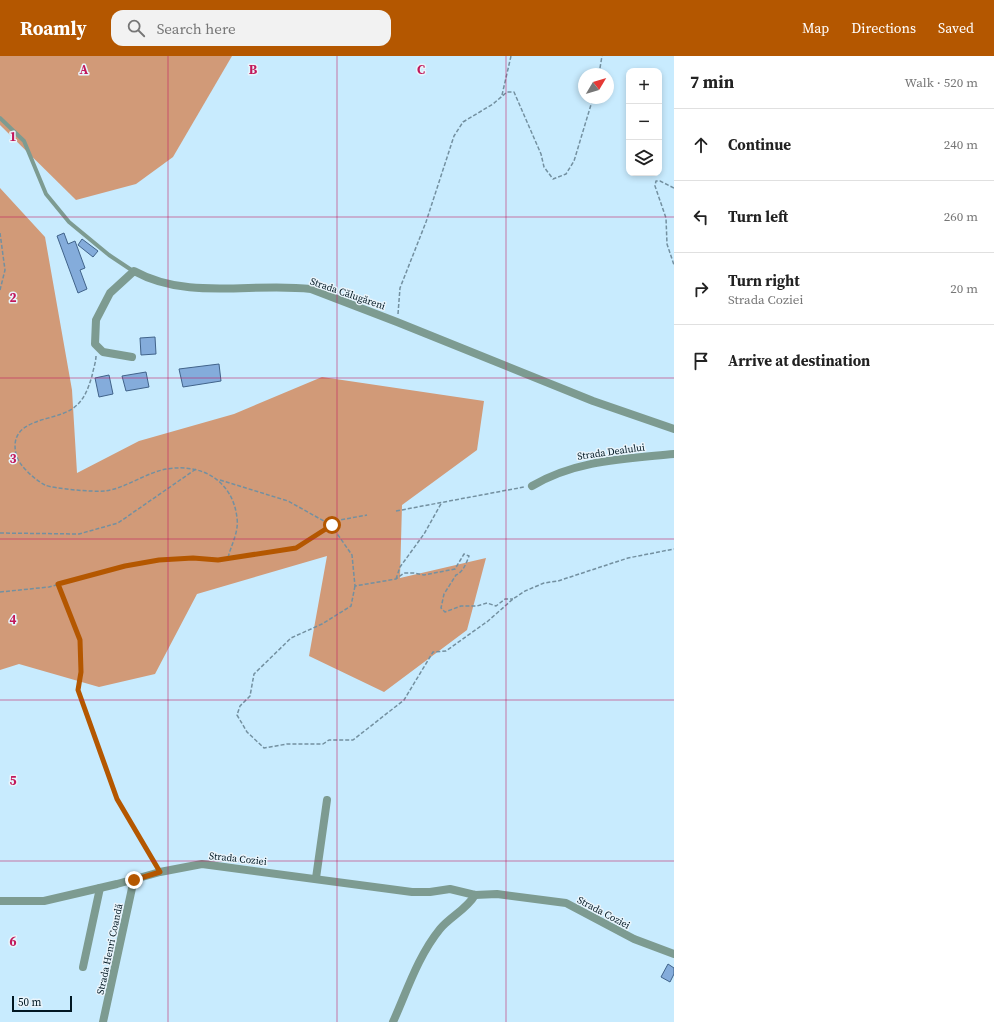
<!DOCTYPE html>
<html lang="en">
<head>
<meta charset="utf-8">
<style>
	:root { --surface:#fff; --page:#f2f2f2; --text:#222; --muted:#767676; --line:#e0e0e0; --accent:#b45700 }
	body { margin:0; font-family:"Source Serif 4",serif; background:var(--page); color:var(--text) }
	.controls { position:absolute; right:12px; top:12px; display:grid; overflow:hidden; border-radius:8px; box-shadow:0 2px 6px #0003 }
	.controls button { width:36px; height:36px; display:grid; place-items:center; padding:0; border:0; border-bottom:1px solid var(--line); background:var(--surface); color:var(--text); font:20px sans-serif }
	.compass { position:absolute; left:578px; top:12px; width:36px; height:36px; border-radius:50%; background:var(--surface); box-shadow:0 2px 6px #0003; rotate:52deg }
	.scale { position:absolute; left:12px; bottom:10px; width:60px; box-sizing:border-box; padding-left:4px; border:2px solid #011722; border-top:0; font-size:11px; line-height:14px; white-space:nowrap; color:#011722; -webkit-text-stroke:3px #e9f4fb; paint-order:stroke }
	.stop { position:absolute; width:12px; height:12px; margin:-9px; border:3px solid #b45700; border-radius:50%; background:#fff }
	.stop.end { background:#b45700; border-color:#fff; box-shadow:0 1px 4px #0008 }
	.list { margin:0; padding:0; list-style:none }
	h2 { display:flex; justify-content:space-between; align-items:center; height:52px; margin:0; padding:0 16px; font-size:17px }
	h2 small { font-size:13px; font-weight:400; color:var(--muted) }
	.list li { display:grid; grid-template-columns:26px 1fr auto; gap:12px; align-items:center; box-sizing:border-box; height:72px; padding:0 16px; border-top:1px solid var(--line) }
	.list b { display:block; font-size:15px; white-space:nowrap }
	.list p { margin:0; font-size:13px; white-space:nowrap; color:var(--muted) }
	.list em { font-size:13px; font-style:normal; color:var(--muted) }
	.icon { flex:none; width:22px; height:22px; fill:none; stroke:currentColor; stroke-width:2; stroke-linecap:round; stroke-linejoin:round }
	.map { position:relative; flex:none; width:674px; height:966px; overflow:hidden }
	header { display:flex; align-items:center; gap:24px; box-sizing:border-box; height:56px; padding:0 20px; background:var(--accent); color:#fff }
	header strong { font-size:19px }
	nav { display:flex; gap:22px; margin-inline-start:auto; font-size:14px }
	.search { width:280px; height:36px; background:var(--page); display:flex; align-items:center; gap:10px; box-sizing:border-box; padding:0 14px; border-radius:12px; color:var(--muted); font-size:15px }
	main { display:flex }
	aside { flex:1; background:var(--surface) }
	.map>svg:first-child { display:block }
</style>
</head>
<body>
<header>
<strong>Roamly</strong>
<div class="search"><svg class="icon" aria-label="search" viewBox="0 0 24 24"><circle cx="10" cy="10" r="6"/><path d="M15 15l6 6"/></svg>Search here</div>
<nav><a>Map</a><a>Directions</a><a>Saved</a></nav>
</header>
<main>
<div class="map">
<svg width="674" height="966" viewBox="0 0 674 966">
	<rect width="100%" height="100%" fill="#c8ebfe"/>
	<g fill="#d19a78">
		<polygon points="0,0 232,0 173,101 136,128 76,144 0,69"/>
		<polygon points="0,132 45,181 72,334 77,417 139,385 234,358 322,321 484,345 477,394 402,449 400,522 486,502 467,574 384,636 309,600 327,500 197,538 155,618 99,631 19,608 0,614"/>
	</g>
	<g fill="#84acdb" stroke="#41638a">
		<polygon points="64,177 68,188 75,185 85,212 80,214 87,233 78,237 57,180"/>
		<polygon points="82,183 98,195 93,201 78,189"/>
		<polygon points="155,281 156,298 141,299 140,282"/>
		<polygon points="219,308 221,325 183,331 179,313"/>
		<polygon points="146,316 149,331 126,335 122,320"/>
		<polygon points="109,319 113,338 99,341 95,322"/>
		<polygon points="668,908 674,912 674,918 670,926 661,921"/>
	</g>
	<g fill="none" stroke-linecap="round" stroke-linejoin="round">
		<g stroke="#7390a0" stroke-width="1.5" stroke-dasharray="4 2" stroke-linecap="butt">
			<polyline points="599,18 602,0"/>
			<polyline points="502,39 511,0"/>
			<polyline points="674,132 660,125 656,125 655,130 666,162 667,188 674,209"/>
			<polyline points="0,177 5,214 0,234"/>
			<polyline points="398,258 400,232 426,166 454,80 463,66 493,48 507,36 514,36 541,98 544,111 553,123 566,118 574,105 593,42"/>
			<path d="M 96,300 C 96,306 93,314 92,320 C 88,333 84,345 72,353 C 52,366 8,362 16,398 C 18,409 35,424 45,429 C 54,433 94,436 105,435 C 124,433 147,416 167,413 C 202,407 233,425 237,462 C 239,476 231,489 228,502"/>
			<path d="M 220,424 L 288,445 L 331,469 L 352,499 L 355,530 L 396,523 L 404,517 L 414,517 L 424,519 L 455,513 L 464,498 L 469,500 C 466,508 463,516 456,519 L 444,538 L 441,552 L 445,556 L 461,550 L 477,550 L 487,547 L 496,550 L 505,543 L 513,543"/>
			<polyline points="396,455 524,431"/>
			<polyline points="0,477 79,478 118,467 196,413"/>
			<polyline points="396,523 400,511 424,478 442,446"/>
			<polyline points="58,529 80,584 81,616 78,634 117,743 156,809"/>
			<polyline points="355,530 351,550 322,568 291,582 254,618 250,640 240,650 237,659 247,676 264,692 287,688 323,688 329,684 353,684 404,644 433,596 446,595 488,565 513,543 525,535 544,527 558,525 628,502 674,493"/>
			<polyline points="0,536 49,531 125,510 159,504 193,502 218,504 296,492 340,464 367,459"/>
		</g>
		<polyline stroke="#7d9b91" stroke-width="4" points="0,62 24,85 46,138 69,166 109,199 133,215"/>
		<g stroke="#7d9b91" stroke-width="8">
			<path d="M 132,301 L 103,296 L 95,288 L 96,264 L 110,237 L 134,215 C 188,245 252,226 311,233 L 397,266 L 593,345 L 674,373"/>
			<path d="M 532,430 C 576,404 624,403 674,398"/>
			<polyline points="316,822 327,744"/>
			<polyline points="0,845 44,845 117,828 160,816 202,808 412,836 430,836 450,833 475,839 497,838 566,847 634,883 674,898"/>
			<polyline points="83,911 100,832"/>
			<polyline points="103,966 134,823"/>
			<path d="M 393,966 C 407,935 418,900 440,873 C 450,861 467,853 475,839"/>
		</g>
	</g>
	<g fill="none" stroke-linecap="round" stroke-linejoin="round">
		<polyline stroke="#b45700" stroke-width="5" points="134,824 160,816 117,743 78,634 81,616 80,584 58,528 125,510 159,504 193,502 218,504 296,492 332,469"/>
	</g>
	<path fill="none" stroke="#c2185b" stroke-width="1" stroke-opacity="0.55" d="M 168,0 L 168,966M 337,0 L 337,966M 506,0 L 506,966M 0,161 L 674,161M 0,322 L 674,322M 0,483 L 674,483M 0,644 L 674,644M 0,805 L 674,805"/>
	<g text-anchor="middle" stroke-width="3" stroke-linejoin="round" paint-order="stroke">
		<g font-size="10" fill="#011722" stroke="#e9f4fb">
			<text transform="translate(348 237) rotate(19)" y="4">Strada Călugăreni</text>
			<text transform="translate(611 395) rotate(-8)" y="4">Strada Dealului</text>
			<text transform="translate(238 802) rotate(6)" y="4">Strada Coziei</text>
			<text transform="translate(604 856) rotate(28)" y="4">Strada Coziei</text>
			<text transform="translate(109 893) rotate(-78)" y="4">Strada Henri Coandă</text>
		</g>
	</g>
	<g font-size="13" text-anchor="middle" font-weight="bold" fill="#c2185b" stroke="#e9f4fb" stroke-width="3" stroke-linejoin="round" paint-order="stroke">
		<text x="84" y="18">A</text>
		<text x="253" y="18">B</text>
		<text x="421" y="18">C</text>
		<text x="13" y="85">1</text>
		<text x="13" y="246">2</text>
		<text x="13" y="407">3</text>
		<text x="13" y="568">4</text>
		<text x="13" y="729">5</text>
		<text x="13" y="890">6</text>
	</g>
</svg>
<div class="controls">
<button>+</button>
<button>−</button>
<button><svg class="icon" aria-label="layers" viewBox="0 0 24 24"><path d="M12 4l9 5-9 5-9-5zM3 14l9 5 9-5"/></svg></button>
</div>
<svg class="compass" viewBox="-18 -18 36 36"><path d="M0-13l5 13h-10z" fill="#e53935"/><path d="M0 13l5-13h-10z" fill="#767676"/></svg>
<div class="scale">50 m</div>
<div class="stop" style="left:332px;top:469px"></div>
<div class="stop end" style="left:134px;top:824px"></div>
</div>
<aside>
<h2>7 min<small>Walk · 520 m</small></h2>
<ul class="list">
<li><svg class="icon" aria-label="ahead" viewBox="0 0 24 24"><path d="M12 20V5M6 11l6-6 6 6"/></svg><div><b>Continue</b></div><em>240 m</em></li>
<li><svg class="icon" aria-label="left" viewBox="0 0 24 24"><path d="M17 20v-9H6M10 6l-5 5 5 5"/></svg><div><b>Turn left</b></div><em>260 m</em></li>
<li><svg class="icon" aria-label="right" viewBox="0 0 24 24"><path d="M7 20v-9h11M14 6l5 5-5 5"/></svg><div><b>Turn right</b><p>Strada Coziei</p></div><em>20 m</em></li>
<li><svg class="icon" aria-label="arrive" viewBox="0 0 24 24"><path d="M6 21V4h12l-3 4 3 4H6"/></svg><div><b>Arrive at destination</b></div></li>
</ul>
</aside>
</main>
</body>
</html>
